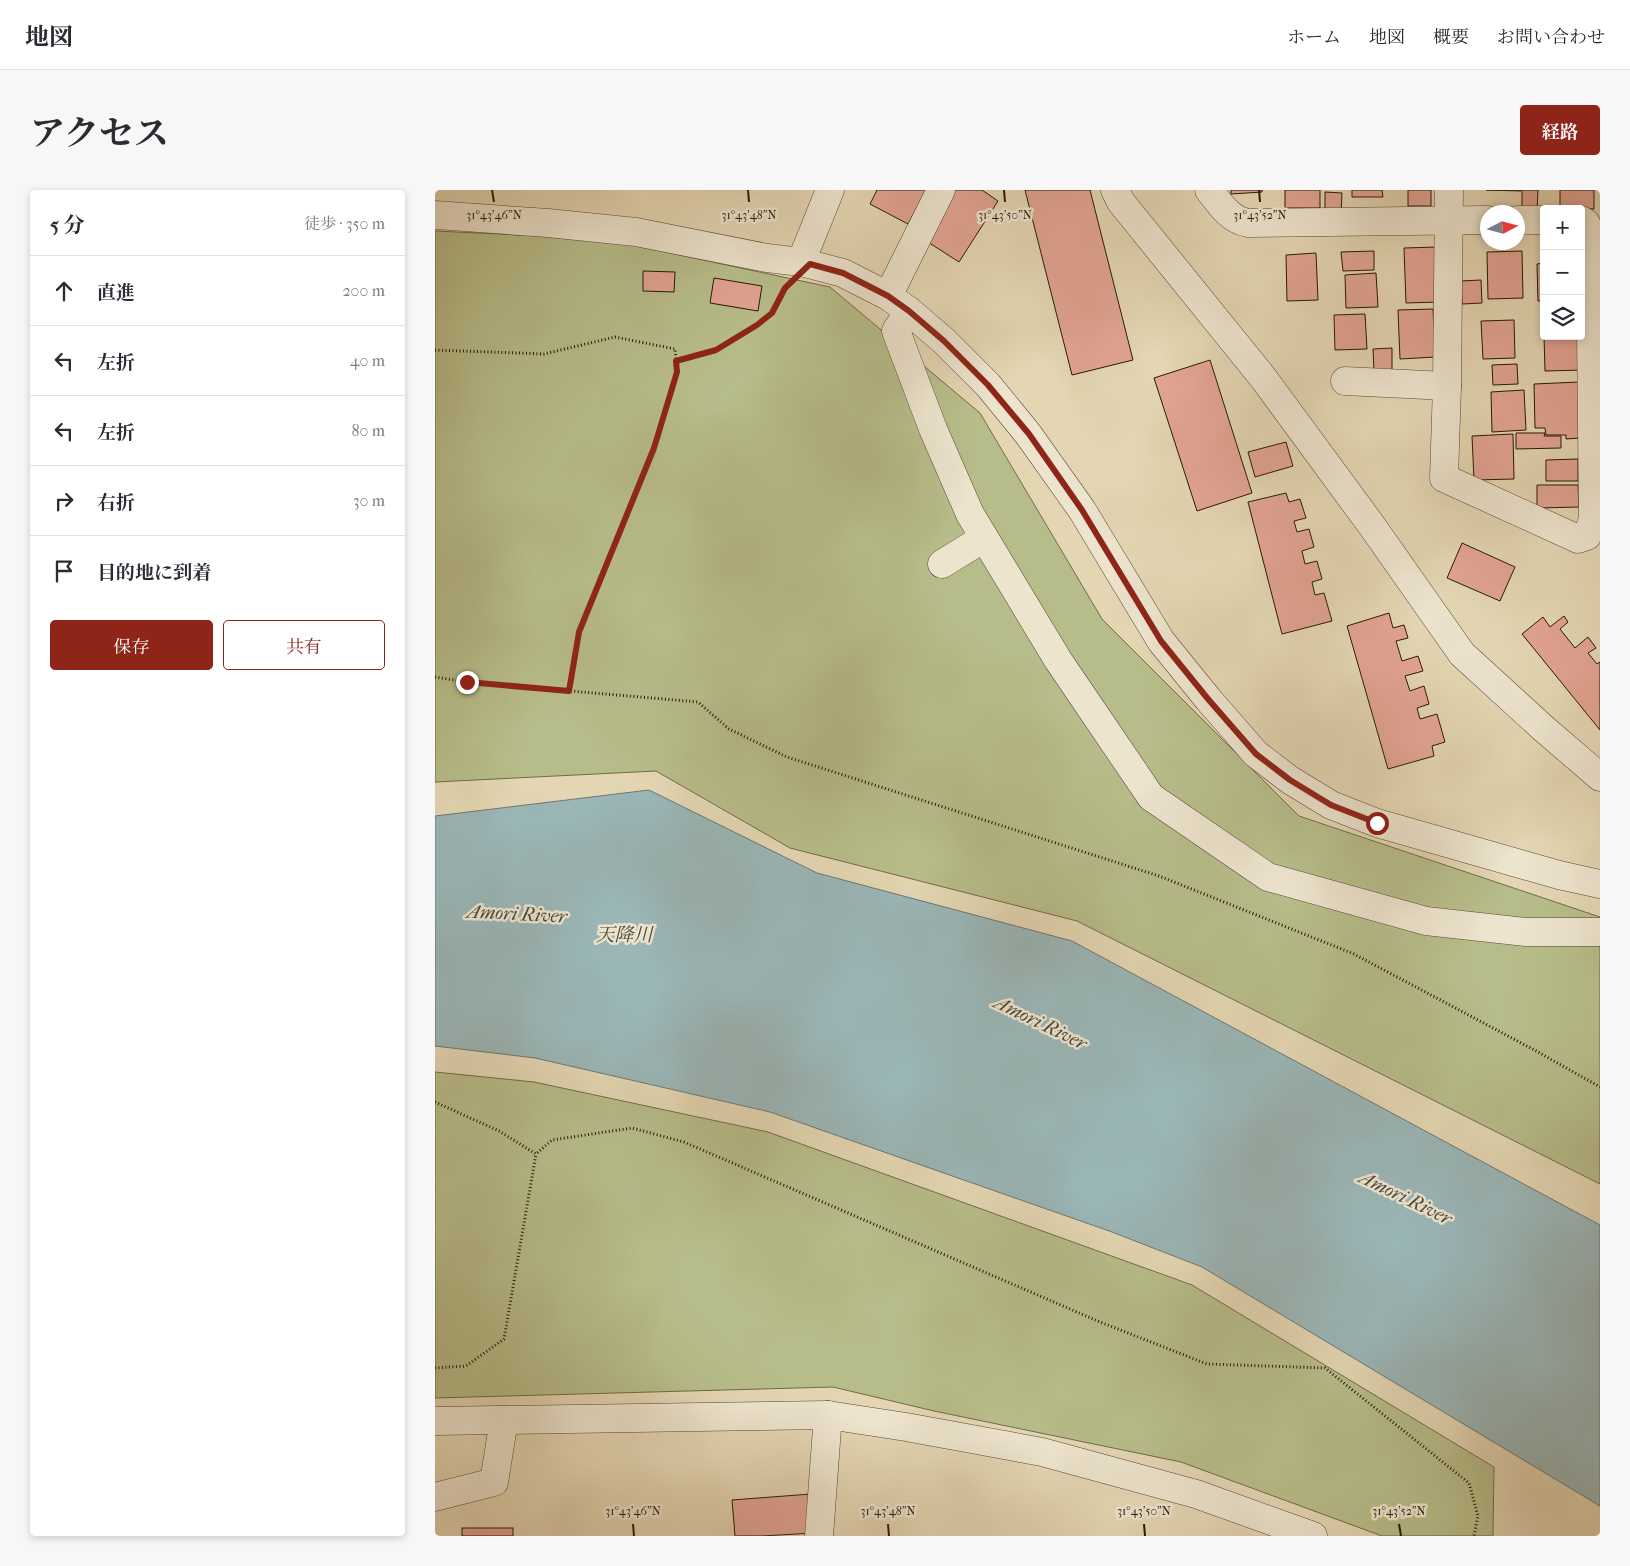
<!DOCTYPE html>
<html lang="ja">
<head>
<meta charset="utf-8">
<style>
	:root { --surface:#fff; --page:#f7f7f7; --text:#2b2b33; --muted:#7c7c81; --line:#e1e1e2; --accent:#8f2418 }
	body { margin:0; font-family:"IM FELL French Canon","Noto Serif JP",serif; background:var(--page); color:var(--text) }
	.controls { position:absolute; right:15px; top:15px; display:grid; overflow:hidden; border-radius:5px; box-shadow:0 2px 8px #0003 }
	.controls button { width:45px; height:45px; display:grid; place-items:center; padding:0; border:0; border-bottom:1px solid var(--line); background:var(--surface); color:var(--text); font:25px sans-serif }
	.compass { position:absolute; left:1045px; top:15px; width:45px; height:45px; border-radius:50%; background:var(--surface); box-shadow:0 2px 8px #0003; rotate:84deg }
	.stop { position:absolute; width:15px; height:15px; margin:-11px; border:4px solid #8f2418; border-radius:50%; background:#fff }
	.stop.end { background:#8f2418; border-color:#fff; box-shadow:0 1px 5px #0008 }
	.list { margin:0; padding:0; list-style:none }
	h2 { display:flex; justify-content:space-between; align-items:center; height:65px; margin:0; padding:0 20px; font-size:21px }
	h2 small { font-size:16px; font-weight:400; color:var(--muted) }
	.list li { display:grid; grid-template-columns:32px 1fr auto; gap:15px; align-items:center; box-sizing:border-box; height:70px; padding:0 20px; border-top:1px solid var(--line) }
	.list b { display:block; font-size:19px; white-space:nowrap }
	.list em { font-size:16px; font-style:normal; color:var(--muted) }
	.actions { display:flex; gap:10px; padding:15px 20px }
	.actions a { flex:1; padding:11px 0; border:1px solid var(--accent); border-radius:5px; text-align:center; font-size:18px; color:var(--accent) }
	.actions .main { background:var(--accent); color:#fff }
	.icon { flex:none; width:28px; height:28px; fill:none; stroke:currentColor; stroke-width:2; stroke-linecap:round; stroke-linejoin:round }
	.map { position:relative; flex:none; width:1165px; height:1346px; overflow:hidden; border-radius:5px }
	header { display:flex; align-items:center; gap:30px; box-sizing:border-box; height:70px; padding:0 25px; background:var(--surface); border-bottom:1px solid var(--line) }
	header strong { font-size:24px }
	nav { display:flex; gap:28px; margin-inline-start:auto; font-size:18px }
	.intro { display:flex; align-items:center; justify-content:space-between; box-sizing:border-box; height:120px; padding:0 30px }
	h1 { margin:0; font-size:35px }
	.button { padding:12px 22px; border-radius:5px; background:var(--accent); color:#fff; font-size:18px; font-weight:700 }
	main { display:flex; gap:30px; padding:0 30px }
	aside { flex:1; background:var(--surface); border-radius:5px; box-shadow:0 2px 8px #0003 }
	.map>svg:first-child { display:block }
</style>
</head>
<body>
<header>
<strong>地図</strong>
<nav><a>ホーム</a><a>地図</a><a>概要</a><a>お問い合わせ</a></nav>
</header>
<div class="intro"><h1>アクセス</h1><a class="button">経路</a></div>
<main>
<aside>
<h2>5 分<small>徒歩 · 350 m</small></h2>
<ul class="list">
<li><svg class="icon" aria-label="ahead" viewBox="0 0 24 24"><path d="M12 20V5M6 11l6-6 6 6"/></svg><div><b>直進</b></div><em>200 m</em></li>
<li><svg class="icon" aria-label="left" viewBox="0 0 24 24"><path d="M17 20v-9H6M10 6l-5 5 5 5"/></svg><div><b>左折</b></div><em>40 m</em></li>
<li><svg class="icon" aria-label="left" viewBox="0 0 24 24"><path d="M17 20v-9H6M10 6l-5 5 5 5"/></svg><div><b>左折</b></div><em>80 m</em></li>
<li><svg class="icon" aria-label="right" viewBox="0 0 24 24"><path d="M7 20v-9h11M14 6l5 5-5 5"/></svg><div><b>右折</b></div><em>30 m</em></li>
<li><svg class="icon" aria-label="arrive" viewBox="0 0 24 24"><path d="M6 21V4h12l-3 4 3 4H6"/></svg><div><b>目的地に到着</b></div></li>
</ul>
<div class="actions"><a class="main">保存</a><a>共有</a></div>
</aside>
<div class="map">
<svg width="1165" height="1346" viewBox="0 0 1165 1346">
	<rect width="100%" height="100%" fill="#e4d6b3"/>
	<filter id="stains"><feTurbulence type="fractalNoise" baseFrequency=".004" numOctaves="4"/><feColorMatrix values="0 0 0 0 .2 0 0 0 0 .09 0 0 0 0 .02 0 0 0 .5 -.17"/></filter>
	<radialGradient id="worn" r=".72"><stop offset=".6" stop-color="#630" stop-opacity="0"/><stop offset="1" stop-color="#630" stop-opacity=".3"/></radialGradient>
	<g fill="#b7bd8a" stroke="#706b49">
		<polygon points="0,41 169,49 395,97 545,223 667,429 864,626 1165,727 1165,994 642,731 355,658 221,581 0,592"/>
		<polygon points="0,882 99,892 333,942 757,1095 1059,1277 1058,1346 947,1346 746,1272 499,1221 398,1197 0,1208"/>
	</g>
	<polygon fill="#9ab6b7" stroke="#6c7771" points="214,600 382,683 637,751 1165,1035 1165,1316 767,1077 677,1042 335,922 100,868 0,856 0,626"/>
	<g fill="#e2a493" stroke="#281908">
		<polygon points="442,0 491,0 473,34 435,14"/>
		<polygon points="515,0 547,0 563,11 524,72 485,47"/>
		<polygon points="590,0 655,0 698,170 637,185"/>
		<polygon points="796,0 827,0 827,2 796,4"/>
		<rect x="850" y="0" width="35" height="18"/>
		<polygon points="917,0 947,0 948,7 917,7"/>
		<rect x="973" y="0" width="23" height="16"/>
		<polygon points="1051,0 1086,0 1086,1"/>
		<polygon points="1087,0 1103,0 1102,23 1087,22"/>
		<polygon points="1125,0 1159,0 1159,19 1125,18"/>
		<polygon points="890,2 907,3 906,25 890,25"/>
		<polygon points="1002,57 1004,112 971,113 969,58"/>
		<polygon points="939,61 939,80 908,81 906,62"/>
		<polygon points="1087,61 1088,108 1053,109 1052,62"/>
		<polygon points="881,63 883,110 852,111 851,65"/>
		<polygon points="1109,73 1109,111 1103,111 1102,74"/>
		<polygon points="208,81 240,82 239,102 208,101"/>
		<polygon points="941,83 943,117 911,118 910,85"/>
		<polygon points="279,88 327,96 323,121 275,113"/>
		<polygon points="1046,90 1047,113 1027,114 1026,91"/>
		<polygon points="998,119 1000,167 965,169 963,120"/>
		<polygon points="930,124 932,159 900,160 899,125"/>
		<polygon points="1079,130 1080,168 1048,169 1046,131"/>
		<polygon points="1109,146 1146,146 1149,180 1110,181"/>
		<polygon points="957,158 957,180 939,181 938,159"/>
		<polygon points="775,170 817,303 762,321 719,188"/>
		<polygon points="1082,174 1083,194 1058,195 1057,175"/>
		<polygon points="1144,192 1145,248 1131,249 1131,245 1111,245 1110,238 1100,238 1099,194"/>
		<polygon points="1089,200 1091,240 1057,242 1056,202"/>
		<polygon points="1081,243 1110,243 1109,246 1126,246 1126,258 1081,259"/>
		<polygon points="1078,244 1079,289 1039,290 1037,246"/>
		<polygon points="851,252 858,276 820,287 813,262"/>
		<polygon points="1143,269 1143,291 1111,291 1111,270"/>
		<polygon points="1102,295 1143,295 1144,317 1102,318"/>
		<polygon points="851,303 854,312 865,309 871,328 859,331 862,342 874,339 879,357 867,361 870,374 882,371 887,389 877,392 880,405 889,403 897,431 847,444 813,312"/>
		<polygon points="1027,353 1080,377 1065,411 1012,388"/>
		<polygon points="954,423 958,438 969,435 973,448 961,451 967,471 983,466 988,481 970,486 975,501 989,496 994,514 982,518 985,529 1002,524 1010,552 997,556 999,566 953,579 912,436"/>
		<polygon points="1129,426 1133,432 1125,439 1140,458 1153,447 1161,458 1153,463 1162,474 1165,472 1165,540 1087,444 1108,427 1115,437"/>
		<polygon points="376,1304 379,1343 327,1346 300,1346 297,1310"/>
		<rect x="27" y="1338" width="51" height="8"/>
	</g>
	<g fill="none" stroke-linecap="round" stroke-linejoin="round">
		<defs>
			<g id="minor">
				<polyline points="680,0 686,12 829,189 937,336 1027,464 1108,538 1165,587"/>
				<path d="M 774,0 C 785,14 795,30 813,33 L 1052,30"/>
				<polyline points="1014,0 1012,196 1009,288 1143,349 1152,346 1158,329 1155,44 1151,33 1146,30"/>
				<polyline points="0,25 113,33 201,42 332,68 366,72 408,83 453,106 474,121 509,151 553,195 593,244 647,320 726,451 773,509 821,564 855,590 896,615 942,633 1124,685 1165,694"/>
				<polyline points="1082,30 1109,30"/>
				<polyline points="366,72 395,0"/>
				<polyline points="453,106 506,0"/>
				<polyline points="474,121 461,141 498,239 535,324 623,470 716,607 833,687 991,731 1091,742 1165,742"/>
				<polyline points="910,191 1012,196"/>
				<polyline points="507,374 549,348"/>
				<polyline points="0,1231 393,1225 471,1237 607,1262 761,1304 878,1346"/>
				<polyline points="0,1307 59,1292 69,1230"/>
				<polyline points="384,1346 393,1225"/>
			</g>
		</defs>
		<use href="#minor" stroke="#574833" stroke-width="29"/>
		<g stroke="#281908" stroke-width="3" stroke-dasharray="1 2.5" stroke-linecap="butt">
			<polyline points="0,160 109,164 180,147 240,159 242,182 219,259 144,442 134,501"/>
			<polyline points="241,171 281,160 323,135 337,123 350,98"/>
			<polyline points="0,487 32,492 263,512 294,539 352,567 724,686 919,764 1103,862 1165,897"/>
			<polyline points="0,912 64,941 101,964 117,950 197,938 249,952 665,1132 772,1174 890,1178 1034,1293 1043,1326 1039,1346"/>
			<polyline points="0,1178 31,1176 69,1149 101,964"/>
		</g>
		<use href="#minor" stroke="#ede4ce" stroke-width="28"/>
	</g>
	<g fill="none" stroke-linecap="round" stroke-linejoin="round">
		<polyline stroke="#8f2418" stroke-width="6" points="32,492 134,501 144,442 219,258 242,182 241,171 281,160 322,135 337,123 350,98 375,74 408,83 453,106 474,121 509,151 553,195 594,244 647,320 726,451 773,509 821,564 855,590 896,615 942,633"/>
	</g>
	<path fill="none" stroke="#281908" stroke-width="2" d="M 57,0 L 59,12M 313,0 L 314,12M 569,0 L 570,12M 824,0 L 825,12M 198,1334 L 199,1346M 453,1334 L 454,1346M 709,1334 L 710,1346M 964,1334 L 966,1346"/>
	<g text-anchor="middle" stroke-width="5" stroke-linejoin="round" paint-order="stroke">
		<g font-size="19" font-style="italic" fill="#4a483d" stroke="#ede4ce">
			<text transform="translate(82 723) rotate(3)" y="7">Amori River</text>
			<text x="189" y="751">天降川</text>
			<text transform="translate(606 832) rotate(26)" y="7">Amori River</text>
			<text transform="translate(971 1007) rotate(26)" y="7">Amori River</text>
		</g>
	</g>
	<g font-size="12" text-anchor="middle" fill="#281908" stroke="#ede4ce" stroke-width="5" stroke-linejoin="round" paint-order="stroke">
		<text x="59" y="29">31°43'46"N</text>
		<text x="314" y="29">31°43'48"N</text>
		<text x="570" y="29">31°43'50"N</text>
		<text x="825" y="29">31°43'52"N</text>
		<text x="198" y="1325">31°43'46"N</text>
		<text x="453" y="1325">31°43'48"N</text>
		<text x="709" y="1325">31°43'50"N</text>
		<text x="964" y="1325">31°43'52"N</text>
	</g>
	<rect width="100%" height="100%" filter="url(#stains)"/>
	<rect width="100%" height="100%" fill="url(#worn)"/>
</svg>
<div class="controls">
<button>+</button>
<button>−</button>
<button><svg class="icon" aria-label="layers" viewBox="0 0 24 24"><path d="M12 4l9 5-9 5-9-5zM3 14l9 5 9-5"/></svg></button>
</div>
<svg class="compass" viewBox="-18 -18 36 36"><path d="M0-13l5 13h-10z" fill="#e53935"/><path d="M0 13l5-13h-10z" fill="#7c7c81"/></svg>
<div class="stop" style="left:942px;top:633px"></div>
<div class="stop end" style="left:32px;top:492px"></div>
</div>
</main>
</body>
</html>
